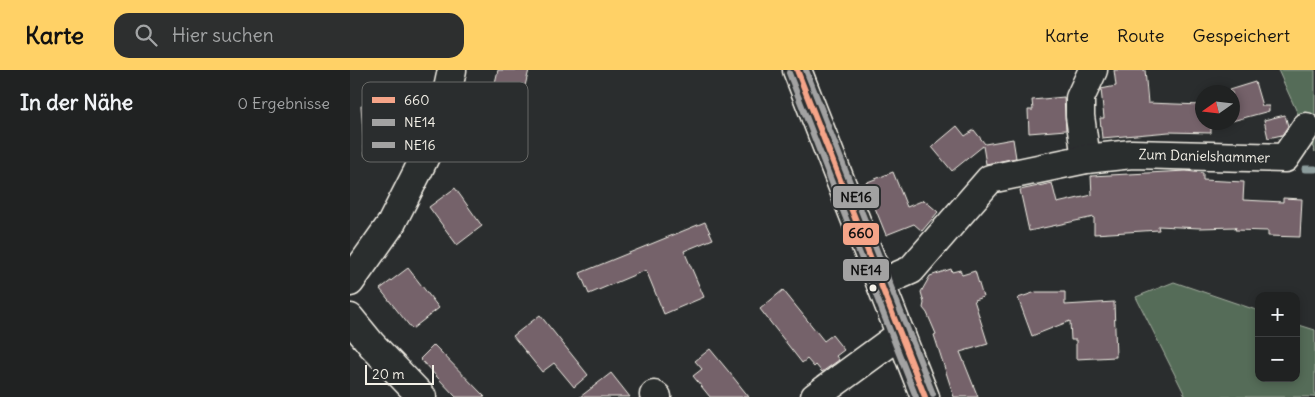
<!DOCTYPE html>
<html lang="de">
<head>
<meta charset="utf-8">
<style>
	:root { --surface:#202222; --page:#2d2f2f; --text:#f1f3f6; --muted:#a2a4a5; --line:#3d3f40; --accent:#ffd166 }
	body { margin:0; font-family:Delius,sans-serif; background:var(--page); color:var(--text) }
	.controls { position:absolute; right:15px; bottom:15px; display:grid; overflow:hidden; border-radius:10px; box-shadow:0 2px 8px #0003 }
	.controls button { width:45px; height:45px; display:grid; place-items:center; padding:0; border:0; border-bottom:1px solid var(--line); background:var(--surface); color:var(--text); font:25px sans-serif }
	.compass { position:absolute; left:845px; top:15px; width:45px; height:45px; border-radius:50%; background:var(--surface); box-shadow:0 2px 8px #0003; rotate:256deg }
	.scale { position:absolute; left:15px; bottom:12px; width:69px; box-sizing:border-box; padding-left:5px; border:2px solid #f4f1e8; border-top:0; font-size:14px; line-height:18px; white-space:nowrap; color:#f4f1e8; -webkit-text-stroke:4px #2a2d2e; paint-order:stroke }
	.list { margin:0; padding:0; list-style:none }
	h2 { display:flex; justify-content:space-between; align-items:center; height:65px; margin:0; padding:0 20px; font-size:21px }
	h2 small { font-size:16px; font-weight:400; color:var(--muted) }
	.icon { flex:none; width:28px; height:28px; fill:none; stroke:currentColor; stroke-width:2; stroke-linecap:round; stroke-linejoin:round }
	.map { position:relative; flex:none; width:965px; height:327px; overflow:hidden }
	header { display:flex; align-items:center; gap:30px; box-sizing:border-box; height:70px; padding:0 25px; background:var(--accent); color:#111 }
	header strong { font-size:24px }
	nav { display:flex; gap:28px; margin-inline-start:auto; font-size:18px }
	.search { width:350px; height:45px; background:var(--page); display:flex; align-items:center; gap:12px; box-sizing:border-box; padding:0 18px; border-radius:15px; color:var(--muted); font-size:19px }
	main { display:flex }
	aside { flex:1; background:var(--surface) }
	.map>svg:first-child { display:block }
</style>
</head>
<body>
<header>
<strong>Karte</strong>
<div class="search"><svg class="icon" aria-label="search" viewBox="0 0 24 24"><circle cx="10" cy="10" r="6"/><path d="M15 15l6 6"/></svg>Hier suchen</div>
<nav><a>Karte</a><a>Route</a><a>Gespeichert</a></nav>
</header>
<main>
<aside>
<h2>In der Nähe<small>0 Ergebnisse</small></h2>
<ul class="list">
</ul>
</aside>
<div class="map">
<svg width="965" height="327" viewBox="0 0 965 327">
	<rect width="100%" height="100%" fill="#2a2d2e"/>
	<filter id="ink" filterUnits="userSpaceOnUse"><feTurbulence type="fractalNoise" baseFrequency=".02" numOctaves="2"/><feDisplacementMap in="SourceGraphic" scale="10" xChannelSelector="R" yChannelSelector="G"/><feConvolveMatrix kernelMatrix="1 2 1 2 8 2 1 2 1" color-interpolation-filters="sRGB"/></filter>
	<g filter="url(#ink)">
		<g fill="#556c58" stroke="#a4aea0">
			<polygon points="928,0 965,0 965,82"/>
			<polygon points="824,212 909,241 909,308 946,308 946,254 965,260 965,327 836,327 786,227"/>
		</g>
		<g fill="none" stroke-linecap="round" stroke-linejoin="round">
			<polyline stroke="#8c9c9c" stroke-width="7" points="955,99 965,99"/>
		</g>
		<g fill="#74626a" stroke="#f4f1e8">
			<polygon points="148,0 179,0 164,60 142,55 146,31 141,30"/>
			<polygon points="764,0 795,0 798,33 852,35 852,52 879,52 861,58 861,63 819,62 752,68 750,48 754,48 751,19 766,16"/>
			<polygon points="905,12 912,36 919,36 919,41 882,51 882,36 884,36 882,22 880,22 879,20"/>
			<polygon points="714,27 716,60 679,63 678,40 683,40 682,30"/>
			<polygon points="47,32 51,82 15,86 11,36"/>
			<polygon points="935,45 938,56 932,65 918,68 914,50"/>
			<polygon points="607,56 615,66 624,60 635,74 663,69 666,88 636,94 633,76 602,101 582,77"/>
			<polygon points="836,101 853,103 853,110 894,112 893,130 933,132 933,128 952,129 950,167 918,166 918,161 885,160 886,157 850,158 808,156 809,160 744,164 744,147 679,161 670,120 702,113 707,133 742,125 741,106"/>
			<polygon points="543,102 557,137 574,130 588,142 572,161 564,154 536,165 515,113"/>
			<polygon points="105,118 132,156 107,175 79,137"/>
			<polygon points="355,152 363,169 334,181 354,227 314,244 296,200 239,224 230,203"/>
			<polygon points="58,198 89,238 62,259 30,219"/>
			<polygon points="601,199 602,202 610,200 612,205 625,201 633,227 624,230 638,274 610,282 628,327 604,327 584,265 586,264 577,243 573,238 574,233 571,222 580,206"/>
			<polygon points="433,220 474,271 482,265 494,280 486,286 489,290 472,302 466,295 464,297 457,289 452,293 410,239"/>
			<polygon points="686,222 715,222 715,235 764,232 766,287 726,289 726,270 721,270 720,251 682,266 668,228"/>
			<polygon points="190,245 238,305 224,317 204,293 192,302 163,266"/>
			<polygon points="84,275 135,327 106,327 70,289"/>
			<polygon points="360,279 379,302 399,327 360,327 343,306 352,299 345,291"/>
			<polygon points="261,303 280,327 230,327"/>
		</g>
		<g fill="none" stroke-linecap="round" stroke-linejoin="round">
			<defs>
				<g id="minor">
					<polyline points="736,89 730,46 730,28 743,0"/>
					<polyline points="0,212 41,154 67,103 80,76 93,42 102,0"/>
					<path id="s1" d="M 531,213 L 561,200 L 640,109 L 736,89 L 782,84 L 935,88 L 956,57"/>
					<polyline points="0,248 22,275 72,327"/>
					<polyline points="304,325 307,327"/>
					<polyline points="465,327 551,264"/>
				</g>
				<polyline id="major" points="447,0 575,327"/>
			</defs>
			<use href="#minor" stroke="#f4f1e8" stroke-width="31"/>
			<use href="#major" stroke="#f4f1e8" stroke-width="31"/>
			<use href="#minor" stroke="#2a2d2e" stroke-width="28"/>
			<use href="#major" stroke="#2a2d2e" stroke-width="28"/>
			<defs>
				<polyline id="bus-1" points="447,0 575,327"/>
				<polyline id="bus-2" points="439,3 566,327"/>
				<polyline id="bus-3" points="456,0 583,324"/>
			</defs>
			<use href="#bus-1" stroke="#2a2d2e" stroke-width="10"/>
			<use href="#bus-2" stroke="#2a2d2e" stroke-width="10"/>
			<use href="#bus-3" stroke="#2a2d2e" stroke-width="10"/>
			<use href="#bus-1" stroke="#f5a488" stroke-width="6"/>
			<use href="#bus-2" stroke="#a2a2a2" stroke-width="6"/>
			<use href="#bus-3" stroke="#a2a2a2" stroke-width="6"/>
		</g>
	</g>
	<circle fill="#f4f1e8" stroke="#2a2d2e" stroke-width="2" cx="523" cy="218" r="4.5"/>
	<g text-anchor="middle" stroke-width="4.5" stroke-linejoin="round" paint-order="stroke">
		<g font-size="14" fill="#f4f1e8" stroke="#2a2d2e">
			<text dy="5" stroke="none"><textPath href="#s1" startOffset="370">Zum Danielshammer</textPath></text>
		</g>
	</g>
	<rect x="12" y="12" width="166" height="80" rx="8" fill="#2a2d2e" stroke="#676866" stroke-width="1"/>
	<rect x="22" y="27" width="23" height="6" fill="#f5a488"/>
	<rect x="22" y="49" width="23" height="7" fill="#a2a2a2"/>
	<rect x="22" y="72" width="23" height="6" fill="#a2a2a2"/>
	<g font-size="14" fill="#f4f1e8">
		<text x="54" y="35">660</text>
		<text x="54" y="57">NE14</text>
		<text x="54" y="80">NE16</text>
	</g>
	<g stroke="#2a2d2e" stroke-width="2">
		<rect x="482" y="115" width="48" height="24" rx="5" fill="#a2a2a2"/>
		<rect x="492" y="152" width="38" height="24" rx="5" fill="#f5a488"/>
		<rect x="492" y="188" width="48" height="24" rx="5" fill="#a2a2a2"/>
	</g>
	<g font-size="14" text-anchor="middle" font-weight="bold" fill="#111">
		<text x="506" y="132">NE16</text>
		<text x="511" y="168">660</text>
		<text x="516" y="205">NE14</text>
	</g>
</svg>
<div class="controls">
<button>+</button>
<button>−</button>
</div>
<svg class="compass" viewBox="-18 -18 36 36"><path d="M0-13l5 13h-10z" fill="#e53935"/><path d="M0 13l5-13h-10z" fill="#a2a4a5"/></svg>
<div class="scale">20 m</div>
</div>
</main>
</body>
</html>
